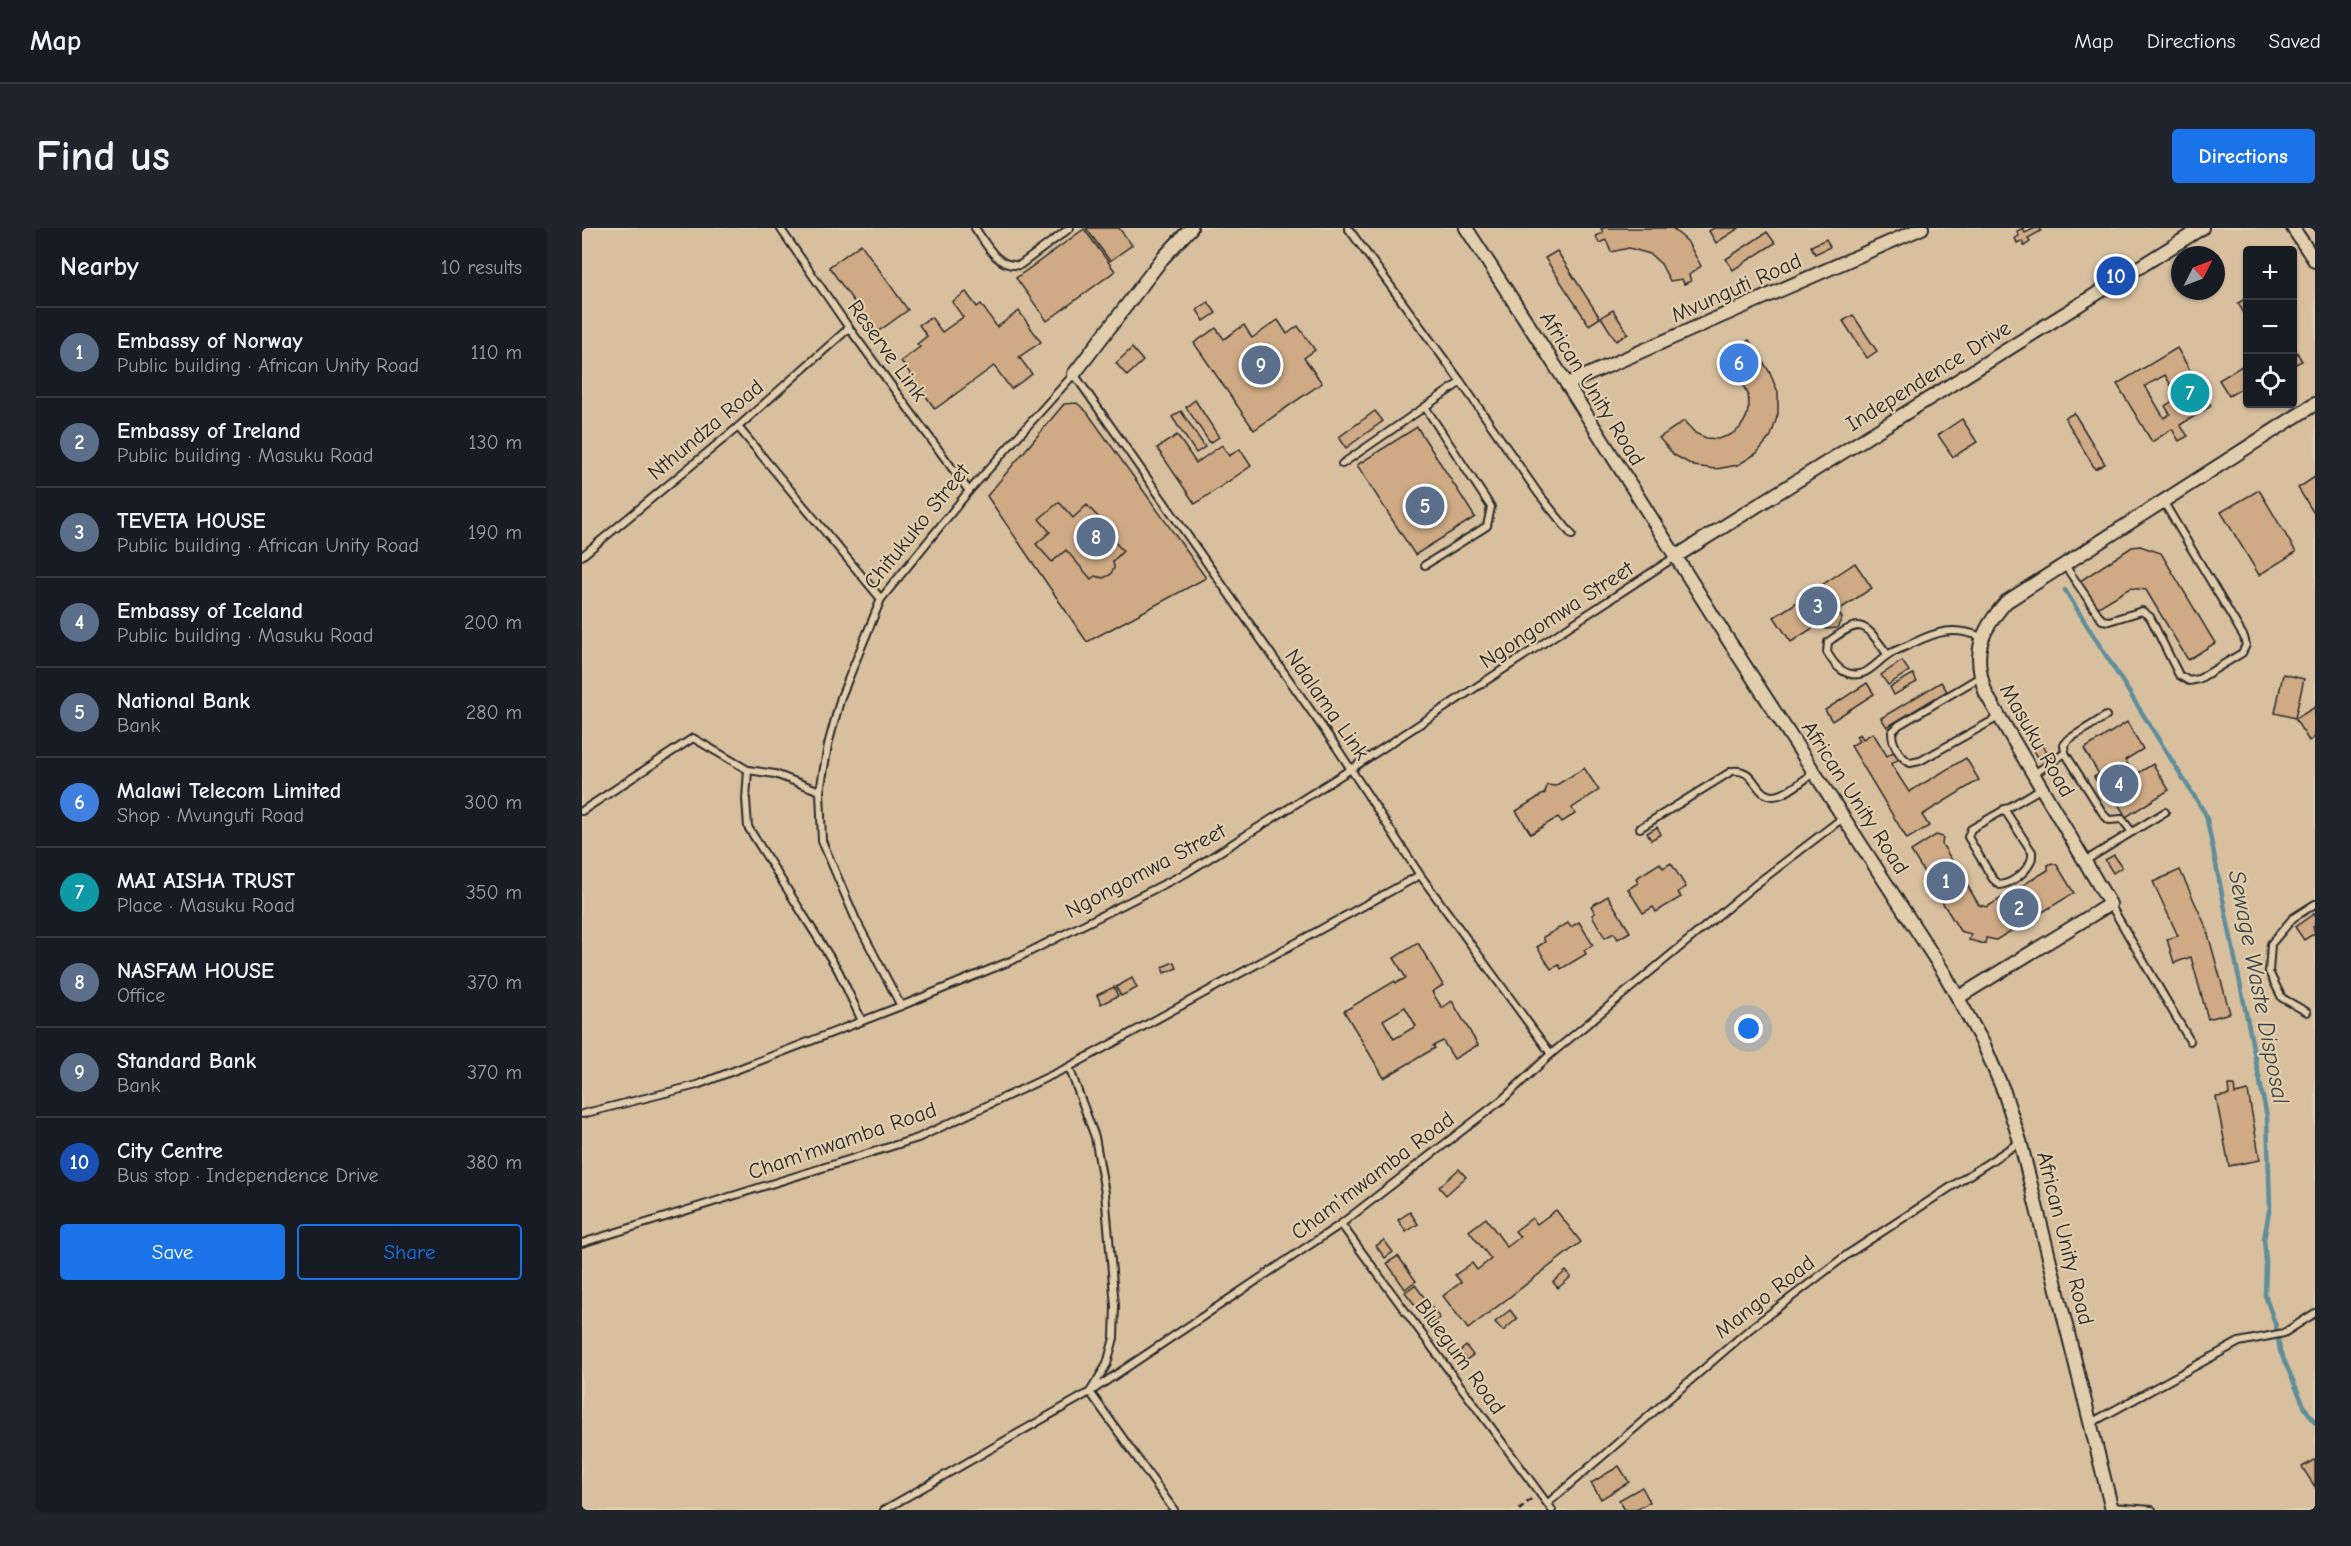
<!DOCTYPE html>
<html lang="en">
<head>
<meta charset="utf-8">
<style>
	:root { --surface:#171b24; --page:#20242c; --text:#f1f3f6; --muted:#9ea1a6; --line:#363941; --accent:#1a73e8 }
	body { margin:0; font-family:"Comic Neue",sans-serif; background:var(--page); color:var(--text) }
	.controls { position:absolute; right:18px; top:18px; display:grid; overflow:hidden; border-radius:6px; box-shadow:0 2px 4px #0004 }
	.controls button { width:54px; height:54px; display:grid; place-items:center; padding:0; border:0; border-bottom:2px solid var(--line); background:var(--surface); color:var(--text); font:30px sans-serif }
	.compass { position:absolute; left:1589px; top:18px; width:54px; height:54px; border-radius:50%; background:var(--surface); box-shadow:0 2px 4px #0004; rotate:48deg }
	.you { position:absolute; left:1167px; top:801px; width:21px; height:21px; margin:-15px; border:4px solid #fff; border-radius:50%; background:#1a73e8; box-shadow:0 0 0 9px #1a73e833 }
	.badge { display:grid; place-items:center; width:39px; height:39px; border-radius:50%; background:var(--accent); color:#fff; font-size:20px; font-weight:700 }
	.pin { position:absolute; translate:-50% -50%; border:3px solid #fff; box-shadow:0 2px 6px #0006 }
	.list { margin:0; padding:0; list-style:none }
	h2 { display:flex; justify-content:space-between; align-items:center; height:78px; margin:0; padding:0 24px; font-size:26px }
	h2 small { font-size:20px; font-weight:400; color:var(--muted) }
	.list li { display:grid; grid-template-columns:39px 1fr auto; gap:18px; align-items:center; box-sizing:border-box; height:90px; padding:0 24px; border-top:2px solid var(--line) }
	.list b { display:block; font-size:22px; white-space:nowrap }
	.list p { margin:0; font-size:20px; white-space:nowrap; color:var(--muted) }
	.list em { font-size:20px; font-style:normal; color:var(--muted) }
	.actions { display:flex; gap:12px; padding:18px 24px }
	.actions a { flex:1; padding:14px 0; border:2px solid var(--accent); border-radius:6px; text-align:center; font-size:21px; color:var(--accent) }
	.actions .main { background:var(--accent); color:#fff }
	.icon { flex:none; width:33px; height:33px; fill:none; stroke:currentColor; stroke-width:2; stroke-linecap:round; stroke-linejoin:round }
	.map { position:relative; flex:none; width:1733px; height:1282px; overflow:hidden; border-radius:6px }
	header { display:flex; align-items:center; gap:36px; box-sizing:border-box; height:84px; padding:0 30px; background:var(--surface); border-bottom:2px solid var(--line) }
	header strong { font-size:28px }
	nav { display:flex; gap:33px; margin-inline-start:auto; font-size:21px }
	.intro { display:flex; align-items:center; justify-content:space-between; box-sizing:border-box; height:144px; padding:0 36px }
	h1 { margin:0; font-size:42px }
	.button { padding:15px 27px; border-radius:6px; background:var(--accent); color:#fff; font-size:21px; font-weight:700 }
	main { display:flex; gap:36px; padding:0 36px }
	aside { flex:1; background:var(--surface); border-radius:6px; box-shadow:0 2px 4px #0004 }
	.map>svg:first-child { display:block }
</style>
</head>
<body>
<header>
<strong>Map</strong>
<nav><a>Map</a><a>Directions</a><a>Saved</a></nav>
</header>
<div class="intro"><h1>Find us</h1><a class="button">Directions</a></div>
<main>
<aside>
<h2>Nearby<small>10 results</small></h2>
<ul class="list">
<li><span class="badge" style="background:#5c6f8a">1</span><div><b>Embassy of Norway</b><p>Public building · African Unity Road</p></div><em>110 m</em></li>
<li><span class="badge" style="background:#5c6f8a">2</span><div><b>Embassy of Ireland</b><p>Public building · Masuku Road</p></div><em>130 m</em></li>
<li><span class="badge" style="background:#5c6f8a">3</span><div><b>TEVETA HOUSE</b><p>Public building · African Unity Road</p></div><em>190 m</em></li>
<li><span class="badge" style="background:#5c6f8a">4</span><div><b>Embassy of Iceland</b><p>Public building · Masuku Road</p></div><em>200 m</em></li>
<li><span class="badge" style="background:#5c6f8a">5</span><div><b>National Bank</b><p>Bank</p></div><em>280 m</em></li>
<li><span class="badge" style="background:#3f7fe0">6</span><div><b>Malawi Telecom Limited</b><p>Shop · Mvunguti Road</p></div><em>300 m</em></li>
<li><span class="badge" style="background:#0f9aa8">7</span><div><b>MAI AISHA TRUST</b><p>Place · Masuku Road</p></div><em>350 m</em></li>
<li><span class="badge" style="background:#5c6f8a">8</span><div><b>NASFAM HOUSE</b><p>Office</p></div><em>370 m</em></li>
<li><span class="badge" style="background:#5c6f8a">9</span><div><b>Standard Bank</b><p>Bank</p></div><em>370 m</em></li>
<li><span class="badge" style="background:#1a4fb4">10</span><div><b>City Centre</b><p>Bus stop · Independence Drive</p></div><em>380 m</em></li>
</ul>
<div class="actions"><a class="main">Save</a><a>Share</a></div>
</aside>
<div class="map">
<svg width="1733" height="1282" viewBox="0 0 1733 1282">
	<rect width="100%" height="100%" fill="#e2cead"/>
	<filter id="ink" filterUnits="userSpaceOnUse"><feTurbulence type="fractalNoise" baseFrequency=".0167" numOctaves="2"/><feDisplacementMap in="SourceGraphic" scale="12" xChannelSelector="R" yChannelSelector="G"/><feConvolveMatrix kernelMatrix="1 2 1 2 8 2 1 2 1" color-interpolation-filters="sRGB"/></filter>
	<g filter="url(#ink)">
		<path fill="#d8c09f" fill-rule="evenodd" d="M 0,0 L 1733,0 L 1733,1282 L 0,1282 ZM 1666,22 L 1710,22 L 1710,176 L 1666,176 ZM 1598,27 L 1634,27 L 1634,63 L 1598,63 Z"/>
		<g fill="none" stroke-linecap="round" stroke-linejoin="round">
			<polyline stroke="#608e9a" stroke-width="4.5" points="1483,362 1624,587 1685,889 1688,978 1682,1011 1684,1034 1683,1067 1694,1098 1698,1123 1723,1180 1733,1195"/>
		</g>
		<g fill="#cfaa85" stroke="#2b2b2b" stroke-width="1.5" fill-rule="evenodd">
			<polygon points="504,0 537,0 550,17 528,33"/>
			<polygon points="1019,0 1090,0 1105,13 1119,38 1107,47 1109,53 1102,56 1100,51 1088,53 1079,36 1068,26 1047,20 1029,24 1024,12 1017,15 1014,8 1021,5"/>
			<polygon points="1132,0 1157,0 1134,15 1127,3"/>
			<polygon points="1441,0 1443,5 1453,0 1458,0 1459,3 1446,10 1448,14 1442,18 1440,13 1435,15 1433,10 1437,8 1435,3"/>
			<polygon points="502,1 533,43 465,93 434,50"/>
			<polygon points="1185,4 1193,15 1151,42 1144,31"/>
			<polygon points="1244,11 1248,19 1233,26 1229,18"/>
			<polygon points="279,16 326,82 294,105 247,39"/>
			<polygon points="975,23 1018,90 1007,97 963,30"/>
			<polygon points="384,64 395,79 399,76 415,99 437,83 459,114 437,129 450,146 429,161 412,138 353,181 319,133 338,119 335,116 345,108 337,97 349,89 360,104 381,89 370,74"/>
			<polygon points="1666,69 1666,92 1656,75"/>
			<polygon points="626,74 634,85 622,93 615,82"/>
			<polygon points="1031,82 1046,106 1034,113 1019,89"/>
			<polygon points="1271,87 1295,123 1285,130 1261,93"/>
			<polygon points="696,92 705,106 716,98 733,122 722,130 740,155 672,202 612,115 634,100 642,111 662,97 670,110"/>
			<polygon points="1167,112 1187,143 1196,164 1196,186 1189,208 1175,225 1156,237 1134,241 1112,238 1092,227 1077,210 1102,193 1113,205 1124,210 1136,211 1148,207 1158,200 1164,190 1167,178 1166,166 1142,126"/>
			<polygon points="1710,116 1720,133 1710,138"/>
			<polygon points="550,120 561,133 545,148 534,135"/>
			<path d="M 1595,120 L 1629,178 L 1598,197 L 1606,208 L 1597,213 L 1590,201 L 1570,214 L 1535,156 ZM 1583,147 L 1601,178 L 1597,180 L 1592,172 L 1583,178 L 1588,186 L 1582,190 L 1563,158 Z"/>
			<polygon points="1666,134 1666,157 1647,168 1637,152"/>
			<polygon points="613,172 637,209 628,215 604,179"/>
			<polygon points="495,175 505,184 624,350 505,414 405,268 482,176"/>
			<polygon points="599,183 623,219 614,225 590,189"/>
			<polygon points="793,183 801,193 764,220 757,209"/>
			<polygon points="1492,185 1523,236 1513,241 1483,190"/>
			<polygon points="1380,191 1395,214 1371,229 1356,207"/>
			<polygon points="835,199 893,289 833,327 775,237"/>
			<polygon points="595,207 614,235 640,217 647,228 658,221 669,238 613,276 575,220"/>
			<polygon points="1733,249 1733,287 1716,260"/>
			<polygon points="1677,262 1714,324 1677,347 1639,284"/>
			<polygon points="477,274 491,290 505,277 516,289 502,302 519,321 530,311 541,323 531,333 532,340 528,347 521,350 513,348 509,351 484,322 470,334 454,316 468,304 457,291"/>
			<polygon points="1558,318 1579,325 1633,415 1606,432 1564,362 1548,360 1515,380 1498,353 1550,319"/>
			<polygon points="1273,335 1290,360 1255,383 1260,390 1255,400 1244,401 1240,394 1209,414 1192,389 1223,369 1226,373 1232,369 1229,365 1233,362 1236,366 1243,361 1240,357"/>
			<polygon points="1320,433 1327,443 1306,457 1299,447"/>
			<polygon points="1331,446 1335,454 1312,467 1308,459"/>
			<polygon points="1701,446 1722,451 1713,490 1693,485"/>
			<polygon points="1359,454 1365,463 1305,499 1299,490"/>
			<polygon points="1285,455 1292,466 1250,493 1243,482"/>
			<polygon points="1733,479 1733,509 1727,513 1713,491"/>
			<polygon points="1545,494 1561,521 1543,532 1553,547 1571,536 1587,562 1544,589 1529,564 1523,567 1512,549 1517,546 1502,521"/>
			<polygon points="1291,505 1305,528 1313,523 1317,531 1309,536 1327,564 1384,530 1397,552 1340,587 1347,598 1325,611 1269,518 1277,513 1274,508 1278,506 1281,511"/>
			<polygon points="1459,514 1467,527 1458,532 1450,520"/>
			<polygon points="1002,540 1017,562 990,580 993,586 980,594 976,589 949,606 934,583 963,565 965,557 973,558"/>
			<polygon points="1075,599 1079,606 1069,612 1065,605"/>
			<polygon points="1354,607 1361,609 1360,616 1397,677 1405,679 1466,642 1466,637 1470,635 1475,637 1492,665 1414,712 1404,710 1403,716 1387,712 1389,706 1378,703 1329,623"/>
			<polygon points="1532,627 1540,639 1531,645 1523,632"/>
			<polygon points="1078,635 1081,640 1089,635 1104,659 1096,664 1099,669 1074,684 1071,679 1061,685 1046,661 1056,655 1054,650"/>
			<polygon points="1598,642 1624,699 1648,785 1626,791 1609,729 1592,735 1585,711 1596,708 1571,654"/>
			<polygon points="1026,668 1048,704 1036,711 1032,705 1023,710 1010,687 1013,685 1009,678"/>
			<polygon points="1733,685 1733,697 1731,698 1733,705 1722,712 1713,699"/>
			<polygon points="997,694 1011,717 1002,722 1004,726 979,741 977,737 969,741 955,719 963,714 961,709 986,695 989,699"/>
			<path d="M 836,715 L 861,757 L 850,764 L 860,780 L 870,773 L 896,817 L 872,831 L 861,813 L 851,818 L 853,820 L 802,850 L 762,783 L 813,753 L 814,755 L 824,750 L 812,730 ZM 823,779 L 834,798 L 812,811 L 801,792 Z"/>
			<polygon points="592,734 595,740 582,745 580,739"/>
			<polygon points="550,750 555,760 539,768 534,759"/>
			<polygon points="532,759 536,768 519,776 515,767"/>
			<polygon points="1646,857 1652,857 1653,866 1666,863 1678,932 1647,938 1634,869 1647,867"/>
			<polygon points="877,941 884,949 864,967 857,959"/>
			<polygon points="974,982 999,1014 886,1101 861,1068 879,1054 873,1047 890,1035 895,1042 909,1031 887,1003 904,990 925,1019 938,1009 933,1003 950,990 955,996"/>
			<polygon points="828,984 836,996 824,1004 816,992"/>
			<polygon points="802,1012 811,1024 803,1030 794,1018"/>
			<polygon points="816,1028 834,1053 823,1061 805,1035"/>
			<polygon points="984,1043 989,1049 976,1060 971,1054"/>
			<polygon points="833,1057 858,1090 848,1097 823,1064"/>
			<polygon points="928,1082 935,1091 921,1103 913,1094"/>
			<polygon points="884,1118 891,1127 884,1132 877,1124"/>
			<polygon points="1733,1231 1733,1259 1720,1239"/>
			<polygon points="1037,1238 1047,1254 1019,1271 1009,1255"/>
			<polygon points="1060,1259 1068,1274 1054,1282 1043,1282 1037,1272"/>
		</g>
		<g fill="none" stroke-linecap="round" stroke-linejoin="round">
			<defs>
				<g id="service">
					<polyline points="198,0 267,100 387,263"/>
					<path d="M 393,0 C 405,17 415,40 438,37 L 488,0"/>
					<polyline points="766,0 879,154 956,265 990,307"/>
					<polyline points="843,179 909,279 905,298 843,337"/>
					<polyline points="156,199 299,371"/>
					<polyline points="760,236 879,154"/>
					<polyline points="0,328 156,199 267,100"/>
					<polyline points="1482,336 1520,392 1527,393 1560,383 1568,389 1597,447 1607,453 1617,451 1660,425 1664,417 1662,409 1581,273"/>
					<path d="M 1306,427 C 1282,395 1281,388 1246,414 L 1245,424 C 1252,437 1264,451 1281,445 C 1289,442 1297,433 1304,428 C 1311,423 1321,420 1329,416 C 1356,403 1371,398 1400,409"/>
					<path d="M 1398,449 L 1317,497 L 1310,504 C 1310,516 1317,528 1328,535 L 1338,533 L 1417,489"/>
					<polyline points="1524,488 1487,511 1482,517 1483,525 1522,587 1527,592 1540,591 1550,604 1583,584"/>
					<polyline points="166,542 164,571 166,599 256,742 280,793"/>
					<polyline points="1452,546 1483,525"/>
					<path d="M 1422,581 L 1450,624 C 1452,639 1432,655 1418,657 L 1411,651 L 1386,609 L 1389,601 L 1460,560"/>
					<polyline points="0,583 111,510 166,542 193,546 238,563"/>
					<path d="M 1058,600 L 1150,543 C 1176,539 1172,574 1197,567 C 1209,564 1222,551 1233,544"/>
					<polyline points="1503,633 1550,604"/>
					<polyline points="1528,676 1608,813"/>
					<polyline points="319,778 274,692 240,613 238,563 246,517 259,469 299,371 387,263 492,146 755,520 838,647 969,826"/>
					<polyline points="1725,784 1700,770 1687,744 1689,716 1711,690 1733,676"/>
					<polyline points="487,839 513,909 523,965 533,1078 532,1110 525,1136 508,1164 592,1282"/>
					<polyline points="0,886 115,857 319,778 431,732 604,645 769,541 1093,329"/>
					<polyline points="759,996 970,1282"/>
					<polyline points="0,1015 336,910 487,839 838,647"/>
					<polyline points="1509,1195 1657,1114 1702,1105 1733,1085"/>
					<polyline points="966,1275 1169,1100 1266,1026 1438,914"/>
					<polyline points="1530,1279 1570,1282"/>
					<polyline points="302,1282 508,1164 759,996 921,871 969,826 1173,657 1262,589"/>
				</g>
				<g id="minor">
					<polyline points="884,0 985,156 1145,410 1361,743 1402,817 1422,864 1438,913 1530,1282"/>
					<polyline points="1711,0 1733,33"/>
					<polyline points="492,146 580,31 609,0"/>
					<polyline points="985,156 1340,0"/>
					<polyline points="1093,329 1620,0"/>
					<path d="M 1377,769 L 1528,676 L 1404,466 C 1390,426 1397,405 1424,374 L 1733,176"/>
				</g>
			</defs>
			<use href="#service" stroke="#2b2b2b" stroke-width="10"/>
			<use href="#minor" stroke="#2b2b2b" stroke-width="16"/>
			<polyline stroke="#2b2b2b" stroke-width="3" stroke-dasharray="6 4.5" stroke-linecap="butt" points="937,1282 949,1271"/>
			<use href="#service" stroke="#e2cead" stroke-width="6"/>
			<use href="#minor" stroke="#e2cead" stroke-width="12"/>
		</g>
	</g>
	<g text-anchor="middle" stroke-width="4.5" stroke-linejoin="round" paint-order="stroke">
		<g font-size="22" fill="#2b2b2b" stroke="#e2cead">
			<text transform="translate(1154 59) rotate(-24)" y="8">Mvunguti Road</text>
			<text transform="translate(306 122) rotate(54)" y="8">Reserve Link</text>
			<text transform="translate(1346 147) rotate(-32)" y="8">Independence Drive</text>
			<text transform="translate(1011 160) rotate(58)" y="8">African Unity Road</text>
			<text transform="translate(123 201) rotate(-40)" y="8">Nthundza Road</text>
			<text transform="translate(334 298) rotate(-51)" y="8">Chitukuko Street</text>
			<text transform="translate(974 386) rotate(-33)" y="8">Ngongomwa Street</text>
			<text transform="translate(746 476) rotate(55)" y="8">Ndalama Link</text>
			<text transform="translate(1456 512) rotate(60)" y="8">Masuku Road</text>
			<text transform="translate(1274 569) rotate(57)" y="8">African Unity Road</text>
			<text transform="translate(563 642) rotate(-28)" y="8">Ngongomwa Street</text>
			<text transform="translate(260 912) rotate(-19)" y="8">Cham'mwamba Road</text>
			<text transform="translate(790 947) rotate(-37)" y="8">Cham'mwamba Road</text>
			<text transform="translate(1484 1010) rotate(76)" y="8">African Unity Road</text>
			<text transform="translate(1182 1068) rotate(-38)" y="8">Mango Road</text>
			<text transform="translate(879 1128) rotate(54)" y="8">Bluegum Road</text>
		</g>
		<g font-size="24" font-style="italic" fill="#384447" stroke="#e2cead">
			<text transform="translate(1677 759) rotate(79)" y="8">Sewage Waste Disposal</text>
		</g>
	</g>
</svg>
<div class="controls">
<button>+</button>
<button>−</button>
<button><svg class="icon" aria-label="locate" viewBox="0 0 24 24"><circle cx="12" cy="12" r="6"/><path d="M12 2v4M12 18v4M2 12h4M18 12h4"/></svg></button>
</div>
<svg class="compass" viewBox="-18 -18 36 36"><path d="M0-13l5 13h-10z" fill="#e53935"/><path d="M0 13l5-13h-10z" fill="#9ea1a6"/></svg>
<div class="you"></div>
<div class="pin badge" style="left:1364px;top:653px;background:#5c6f8a">1</div>
<div class="pin badge" style="left:1437px;top:680px;background:#5c6f8a">2</div>
<div class="pin badge" style="left:1236px;top:378px;background:#5c6f8a">3</div>
<div class="pin badge" style="left:1537px;top:556px;background:#5c6f8a">4</div>
<div class="pin badge" style="left:843px;top:278px;background:#5c6f8a">5</div>
<div class="pin badge" style="left:1157px;top:135px;background:#3f7fe0">6</div>
<div class="pin badge" style="left:1608px;top:165px;background:#0f9aa8">7</div>
<div class="pin badge" style="left:514px;top:309px;background:#5c6f8a">8</div>
<div class="pin badge" style="left:679px;top:137px;background:#5c6f8a">9</div>
<div class="pin badge" style="left:1534px;top:48px;background:#1a4fb4">10</div>
</div>
</main>
</body>
</html>
